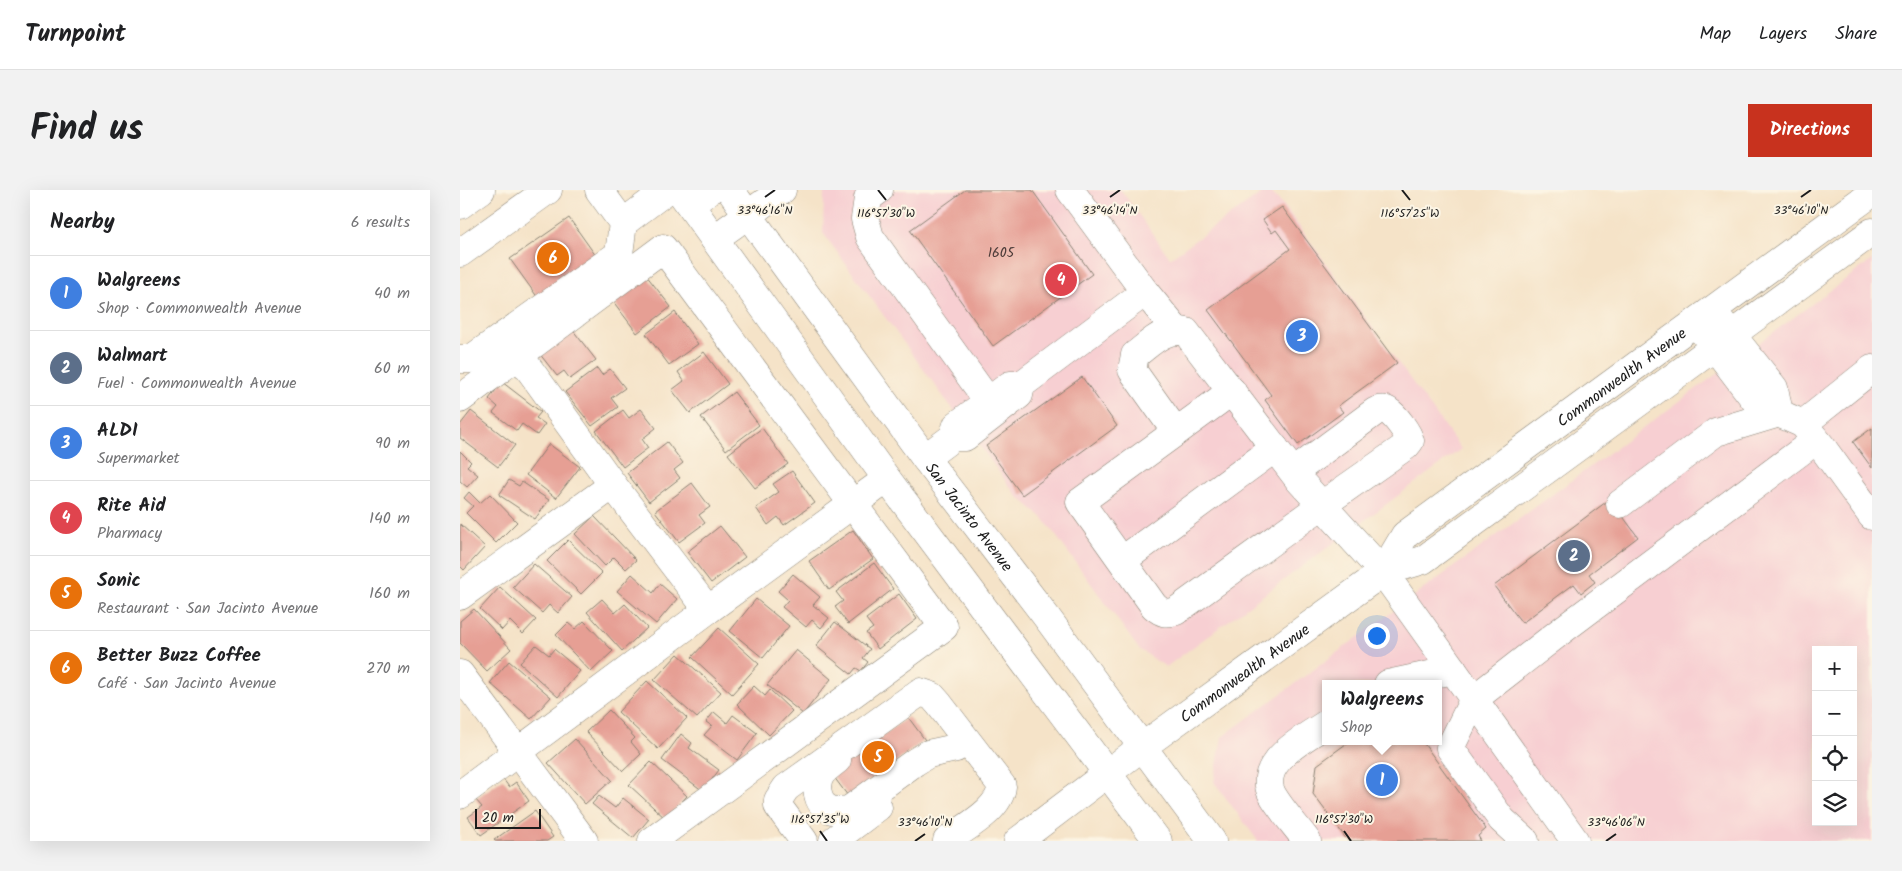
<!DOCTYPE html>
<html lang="en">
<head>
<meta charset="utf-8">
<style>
	:root { --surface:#fff; --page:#f2f2f2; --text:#202124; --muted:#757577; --line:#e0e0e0; --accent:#c8321e }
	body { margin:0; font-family:Kalam,sans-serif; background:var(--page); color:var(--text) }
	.controls { position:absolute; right:15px; bottom:15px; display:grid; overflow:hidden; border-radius:0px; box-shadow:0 5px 20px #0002 }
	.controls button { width:45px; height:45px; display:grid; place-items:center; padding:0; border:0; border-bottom:1px solid var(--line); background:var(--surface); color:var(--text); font:25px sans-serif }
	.scale { position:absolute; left:15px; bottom:12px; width:66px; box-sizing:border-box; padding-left:5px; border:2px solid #1c1c1c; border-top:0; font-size:14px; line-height:18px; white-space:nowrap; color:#1c1c1c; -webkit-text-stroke:4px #fcf5e5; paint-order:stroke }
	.you { position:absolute; left:916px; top:445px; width:18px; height:18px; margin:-12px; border:4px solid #fff; border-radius:50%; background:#1a73e8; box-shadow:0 0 0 8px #1a73e833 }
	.badge { display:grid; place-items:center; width:32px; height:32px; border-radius:50%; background:var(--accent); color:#fff; font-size:16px; font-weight:700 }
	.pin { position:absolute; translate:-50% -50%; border:2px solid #fff; box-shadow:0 1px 5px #0006 }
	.popup { position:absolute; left:862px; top:490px; width:120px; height:65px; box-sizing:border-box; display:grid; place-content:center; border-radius:0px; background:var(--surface); filter:drop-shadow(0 1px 4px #0005); font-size:16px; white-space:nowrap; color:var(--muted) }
	.popup b { font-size:19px; color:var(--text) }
	.popup::after { content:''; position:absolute; left:50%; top:100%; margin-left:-10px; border:10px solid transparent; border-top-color:var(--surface) }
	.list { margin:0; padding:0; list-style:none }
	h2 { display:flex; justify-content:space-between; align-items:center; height:65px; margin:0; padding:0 20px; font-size:21px }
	h2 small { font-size:16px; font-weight:400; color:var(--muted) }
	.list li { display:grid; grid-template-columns:32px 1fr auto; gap:15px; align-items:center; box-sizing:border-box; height:75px; padding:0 20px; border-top:1px solid var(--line) }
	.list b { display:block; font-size:19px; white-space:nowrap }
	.list p { margin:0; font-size:16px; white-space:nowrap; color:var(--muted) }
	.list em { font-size:16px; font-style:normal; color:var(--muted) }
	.icon { flex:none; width:28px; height:28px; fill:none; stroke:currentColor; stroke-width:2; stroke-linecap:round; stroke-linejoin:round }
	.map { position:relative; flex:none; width:1412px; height:651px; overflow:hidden; border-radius:0px }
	header { display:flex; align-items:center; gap:30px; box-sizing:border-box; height:70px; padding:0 25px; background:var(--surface); border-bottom:1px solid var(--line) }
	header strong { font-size:24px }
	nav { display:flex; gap:28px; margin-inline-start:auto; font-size:18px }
	.intro { display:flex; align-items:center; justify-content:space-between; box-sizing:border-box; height:120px; padding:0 30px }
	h1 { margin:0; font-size:35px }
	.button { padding:12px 22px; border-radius:0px; background:var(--accent); color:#fff; font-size:18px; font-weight:700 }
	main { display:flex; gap:30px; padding:0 30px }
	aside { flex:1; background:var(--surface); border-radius:0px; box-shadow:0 5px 20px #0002 }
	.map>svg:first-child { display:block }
</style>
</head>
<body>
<header>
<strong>Turnpoint</strong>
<nav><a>Map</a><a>Layers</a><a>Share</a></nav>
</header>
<div class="intro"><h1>Find us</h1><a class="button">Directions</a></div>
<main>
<aside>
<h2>Nearby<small>6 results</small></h2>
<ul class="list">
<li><span class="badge" style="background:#3f7fe0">1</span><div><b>Walgreens</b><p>Shop · Commonwealth Avenue</p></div><em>40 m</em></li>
<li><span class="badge" style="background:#5c6f8a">2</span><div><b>Walmart</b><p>Fuel · Commonwealth Avenue</p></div><em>60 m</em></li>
<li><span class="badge" style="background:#3f7fe0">3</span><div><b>ALDI</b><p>Supermarket</p></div><em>90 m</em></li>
<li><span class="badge" style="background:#e0444e">4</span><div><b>Rite Aid</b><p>Pharmacy</p></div><em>140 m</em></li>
<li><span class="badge" style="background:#e8710a">5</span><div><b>Sonic</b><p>Restaurant · San Jacinto Avenue</p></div><em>160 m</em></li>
<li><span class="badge" style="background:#e8710a">6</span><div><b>Better Buzz Coffee</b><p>Café · San Jacinto Avenue</p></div><em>270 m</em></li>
</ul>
</aside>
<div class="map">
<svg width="1412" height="651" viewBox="0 0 1412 651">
	<rect width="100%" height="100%" fill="#fcf5e5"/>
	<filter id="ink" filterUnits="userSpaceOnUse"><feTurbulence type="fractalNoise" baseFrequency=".02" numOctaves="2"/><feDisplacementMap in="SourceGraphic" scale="10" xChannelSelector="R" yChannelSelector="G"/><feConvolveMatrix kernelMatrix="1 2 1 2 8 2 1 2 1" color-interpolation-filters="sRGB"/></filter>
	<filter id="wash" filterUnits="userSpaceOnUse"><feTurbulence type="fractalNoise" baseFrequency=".0096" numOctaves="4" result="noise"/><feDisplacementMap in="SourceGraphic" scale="20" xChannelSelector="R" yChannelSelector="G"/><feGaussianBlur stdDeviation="1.12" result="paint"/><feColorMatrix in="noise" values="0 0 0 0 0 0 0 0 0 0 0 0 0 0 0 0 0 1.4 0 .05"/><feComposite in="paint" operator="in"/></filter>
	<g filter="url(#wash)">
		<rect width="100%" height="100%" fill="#f5e3c8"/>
		<g fill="#f7cfd2" fill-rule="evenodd">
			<polygon points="364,0 661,0 710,68 806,0 809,0 825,17 1001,259 706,477 679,459 583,328 556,305 363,43"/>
			<path d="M 1412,70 L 1412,651 L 798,651 L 754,592 L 762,547 ZM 1356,460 L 1393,460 L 1393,632 L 1356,632 ZM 866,494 L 978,494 L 978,551 L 866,551 Z"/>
		</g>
		<g id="blocks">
			<g fill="#e69f94">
				<polygon points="505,0 572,0 632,84 533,156 450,40"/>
				<polygon points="822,17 937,173 878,216 883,222 838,255 805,210 811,205 748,120 830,59 816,40 812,43 803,30"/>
				<polygon points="109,28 136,66 78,108 50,69"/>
				<polygon points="186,85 211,117 177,143 152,110"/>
				<polygon points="215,122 238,154 209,175 186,144"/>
				<polygon points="112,139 136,170 110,189 104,181 97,186 79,163"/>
				<polygon points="244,162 268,194 230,223 212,200 224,191 218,182"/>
				<polygon points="137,178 142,185 150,179 165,198 151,208 158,217 132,236 105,202"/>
				<polygon points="622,187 657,236 562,305 526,256"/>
				<polygon points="42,192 81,222 76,228 85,234 77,245 62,234 57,241 33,223 38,217 29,209"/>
				<polygon points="274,202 299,235 266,260 241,227"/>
				<polygon points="181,219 196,238 182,249 188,258 163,277 136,241 163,220 169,228"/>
				<polygon points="11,221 55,255 38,277 0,248 0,235"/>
				<polygon points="302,238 328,274 295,298 268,264"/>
				<polygon points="1412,238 1412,278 1393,252"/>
				<polygon points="207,252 223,273 214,280 220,288 189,312 167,283"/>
				<polygon points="89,254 120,277 96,308 66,285"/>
				<polygon points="0,261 11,272 7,276 18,285 7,297 0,291"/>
				<polygon points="332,281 355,313 324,335 318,327 308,335 296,318 319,302 313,294"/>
				<polygon points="49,290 59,296 62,292 89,310 75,329 39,305"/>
				<polygon points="232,293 250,317 239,325 245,333 219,352 195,321"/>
				<polygon points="9,302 20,313 30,304 57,332 36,353 6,323 13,316 4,308"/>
				<polygon points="1150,309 1178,347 1129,384 1135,392 1121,403 1114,394 1062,433 1034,396"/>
				<polygon points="134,326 176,370 166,379 154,367 145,376 115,344"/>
				<polygon points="0,334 25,357 4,380 0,376"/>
				<polygon points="260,336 285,367 251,393 227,362"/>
				<polygon points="393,340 413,369 369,400 349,371"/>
				<polygon points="108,350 142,383 121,404 87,371"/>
				<polygon points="414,373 433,399 388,434 375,417 383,411 376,402"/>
				<polygon points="74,374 112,407 98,423 89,415 82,423 53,397"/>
				<polygon points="172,384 193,403 200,394 217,409 196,434 157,401"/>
				<polygon points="333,384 360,407 353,415 369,428 361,438 352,430 346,437 322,417 328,410 318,401"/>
				<polygon points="40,397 76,430 63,444 50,431 42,440 20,419"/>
				<polygon points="439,404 457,429 418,459 406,443 413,438 406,429"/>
				<polygon points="142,409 155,423 165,414 187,438 162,461 127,422"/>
				<polygon points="296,409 329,436 303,468 270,441"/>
				<polygon points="14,419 51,459 27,481 0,453 0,431"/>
				<polygon points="124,431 153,461 131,482 96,445 108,433 115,439"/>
				<polygon points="375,432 410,459 403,468 408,472 401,481 396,478 391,484 356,456"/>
				<polygon points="259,438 299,474 272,504 232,467"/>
				<polygon points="76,455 89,465 94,459 120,481 98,507 60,473"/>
				<polygon points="336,460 371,489 343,524 307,495"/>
				<polygon points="218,464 261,502 237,528 194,490"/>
				<polygon points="49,471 91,507 71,529 30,493"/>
				<polygon points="187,491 227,528 198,559 158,522"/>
				<polygon points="294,496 305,506 310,500 332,521 309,545 277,514"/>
				<polygon points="149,520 175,548 171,552 181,564 163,581 126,542"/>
				<polygon points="254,522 267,533 273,525 297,543 277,570 244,545 252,536 246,532"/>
				<polygon points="448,527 465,550 388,606 371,583"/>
				<polygon points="221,544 232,553 229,558 259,580 243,601 202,570"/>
				<polygon points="115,549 152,590 125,614 88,573"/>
				<polygon points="890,551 962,551 1026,639 1018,646 1021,651 888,651 853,604 857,575"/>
				<polygon points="191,572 227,606 206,629 169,595"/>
				<polygon points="43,589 49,597 56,592 69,611 21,645 8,627 22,617 15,609"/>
				<polygon points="139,606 155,618 163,608 189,629 173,648 132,614"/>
				<polygon points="75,621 93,647 87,651 35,651 34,650"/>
			</g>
		</g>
	</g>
	<g filter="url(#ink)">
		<use href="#blocks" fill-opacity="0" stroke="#888072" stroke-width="1"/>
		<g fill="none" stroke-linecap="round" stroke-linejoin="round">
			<defs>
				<g id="minor">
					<polyline points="419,0 408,8 405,29 410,47 528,211"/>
					<polyline points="0,15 21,0"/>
					<polyline points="230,15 250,0"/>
					<polyline points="163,33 207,0"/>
					<polyline points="254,49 322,0"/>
					<polyline points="0,63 88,0"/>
					<polyline points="685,102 716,140"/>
					<polyline points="1259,129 1314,198 1319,223"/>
					<polyline points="1244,143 1298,214 1343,234 1362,257 1412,326"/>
					<polyline points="59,165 153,295"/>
					<polyline points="0,169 11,169 159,64 163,33 139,0"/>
					<polyline points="561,195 685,102 610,0"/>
					<polyline points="0,209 203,58 484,437 192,651"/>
					<polyline points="1343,234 1412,179"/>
					<polyline points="716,242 772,201"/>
					<polyline points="465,268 493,247 497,235 550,195 561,195 559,205 505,247 493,247"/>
					<path d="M 834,282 L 916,221 C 920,220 924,218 928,221 C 936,226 948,243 950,251 L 946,256 L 862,315 L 716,421 C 706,424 702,423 694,416 L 620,312 L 716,242 L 672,180 L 675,165 C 691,153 704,137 726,142 L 839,290 L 923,382 L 1115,651"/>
					<polyline points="1160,314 1256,242 1319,223"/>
					<polyline points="663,370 815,258"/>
					<path id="s1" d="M 923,382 L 945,345 L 1412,3"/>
					<polyline points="0,406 153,295 248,420 427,289"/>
					<polyline points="0,484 124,651"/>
					<polyline points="928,494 993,480"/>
					<path d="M 377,570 C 372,574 366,578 362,583 C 354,593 356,613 369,619 C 375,622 382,620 389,620 L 455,572 L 468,564 L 496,558"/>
					<polyline points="0,605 248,420"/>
					<path d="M 344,651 L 318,616 L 318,610 L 326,598 L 460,502 L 472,506 L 479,514 L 542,596 C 540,620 505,637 487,651"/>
					<polyline points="373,651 418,617"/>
					<path id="s2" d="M 558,651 L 682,557 L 923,382 L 963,370 L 1412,42"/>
					<path d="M 847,651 C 836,636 821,620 812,604 C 796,573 845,548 866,534"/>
					<polyline points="1065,651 1042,630 990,558 1014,509 1105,438 1356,250"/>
				</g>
				<g id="major">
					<polyline points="219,0 427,289 698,651"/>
					<path id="s3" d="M 270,0 L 465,268 L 585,425 L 752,651"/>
				</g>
			</defs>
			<use href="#minor" stroke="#888072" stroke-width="29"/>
			<use href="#major" stroke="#888072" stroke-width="29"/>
			<use href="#minor" stroke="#fff" stroke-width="28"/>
			<use href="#major" stroke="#fff" stroke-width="28"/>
		</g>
	</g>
	<path fill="none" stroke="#1c1c1c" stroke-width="2" d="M 418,0 L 426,10M 942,0 L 950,10M 305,7 L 315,0M 650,7 L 660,0M 1341,7 L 1351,0M 360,641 L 367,651M 884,641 L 891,651M 455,651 L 465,644M 1146,651 L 1156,644"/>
	<g text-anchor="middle" stroke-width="4" stroke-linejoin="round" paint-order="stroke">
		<g font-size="14" fill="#4e3d3a">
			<text x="541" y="67">1605</text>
		</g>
		<g font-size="16" fill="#1c1c1c" stroke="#fcf5e5">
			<text dy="6" stroke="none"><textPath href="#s1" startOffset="311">Commonwealth Avenue</textPath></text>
			<text dy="6" stroke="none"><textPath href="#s3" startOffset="405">San Jacinto Avenue</textPath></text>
			<text dy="6" stroke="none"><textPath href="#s2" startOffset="282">Commonwealth Avenue</textPath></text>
		</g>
	</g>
	<g font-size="12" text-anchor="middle" fill="#1c1c1c" stroke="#fcf5e5" stroke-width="4" stroke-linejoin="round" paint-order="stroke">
		<text x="305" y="24">33°46'16"N</text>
		<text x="650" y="24">33°46'14"N</text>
		<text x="1341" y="24">33°46'10"N</text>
		<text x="426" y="27">116°57'30"W</text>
		<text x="950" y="27">116°57'25"W</text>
		<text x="360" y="633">116°57'35"W</text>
		<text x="884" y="633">116°57'30"W</text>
		<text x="465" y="636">33°46'10"N</text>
		<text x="1156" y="636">33°46'06"N</text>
	</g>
</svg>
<div class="controls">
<button>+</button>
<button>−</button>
<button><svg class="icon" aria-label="locate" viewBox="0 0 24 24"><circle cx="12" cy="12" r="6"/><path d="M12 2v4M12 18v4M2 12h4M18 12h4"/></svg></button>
<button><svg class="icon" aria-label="layers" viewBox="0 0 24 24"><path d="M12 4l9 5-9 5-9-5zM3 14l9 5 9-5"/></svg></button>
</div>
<div class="scale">20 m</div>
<div class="you"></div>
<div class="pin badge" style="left:922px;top:590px;background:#3f7fe0">1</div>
<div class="popup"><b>Walgreens</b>Shop</div>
<div class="pin badge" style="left:1114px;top:366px;background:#5c6f8a">2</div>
<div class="pin badge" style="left:842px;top:146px;background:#3f7fe0">3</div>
<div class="pin badge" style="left:601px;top:90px;background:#e0444e">4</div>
<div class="pin badge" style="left:418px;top:567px;background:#e8710a">5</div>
<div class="pin badge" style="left:93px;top:68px;background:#e8710a">6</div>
</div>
</main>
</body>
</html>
